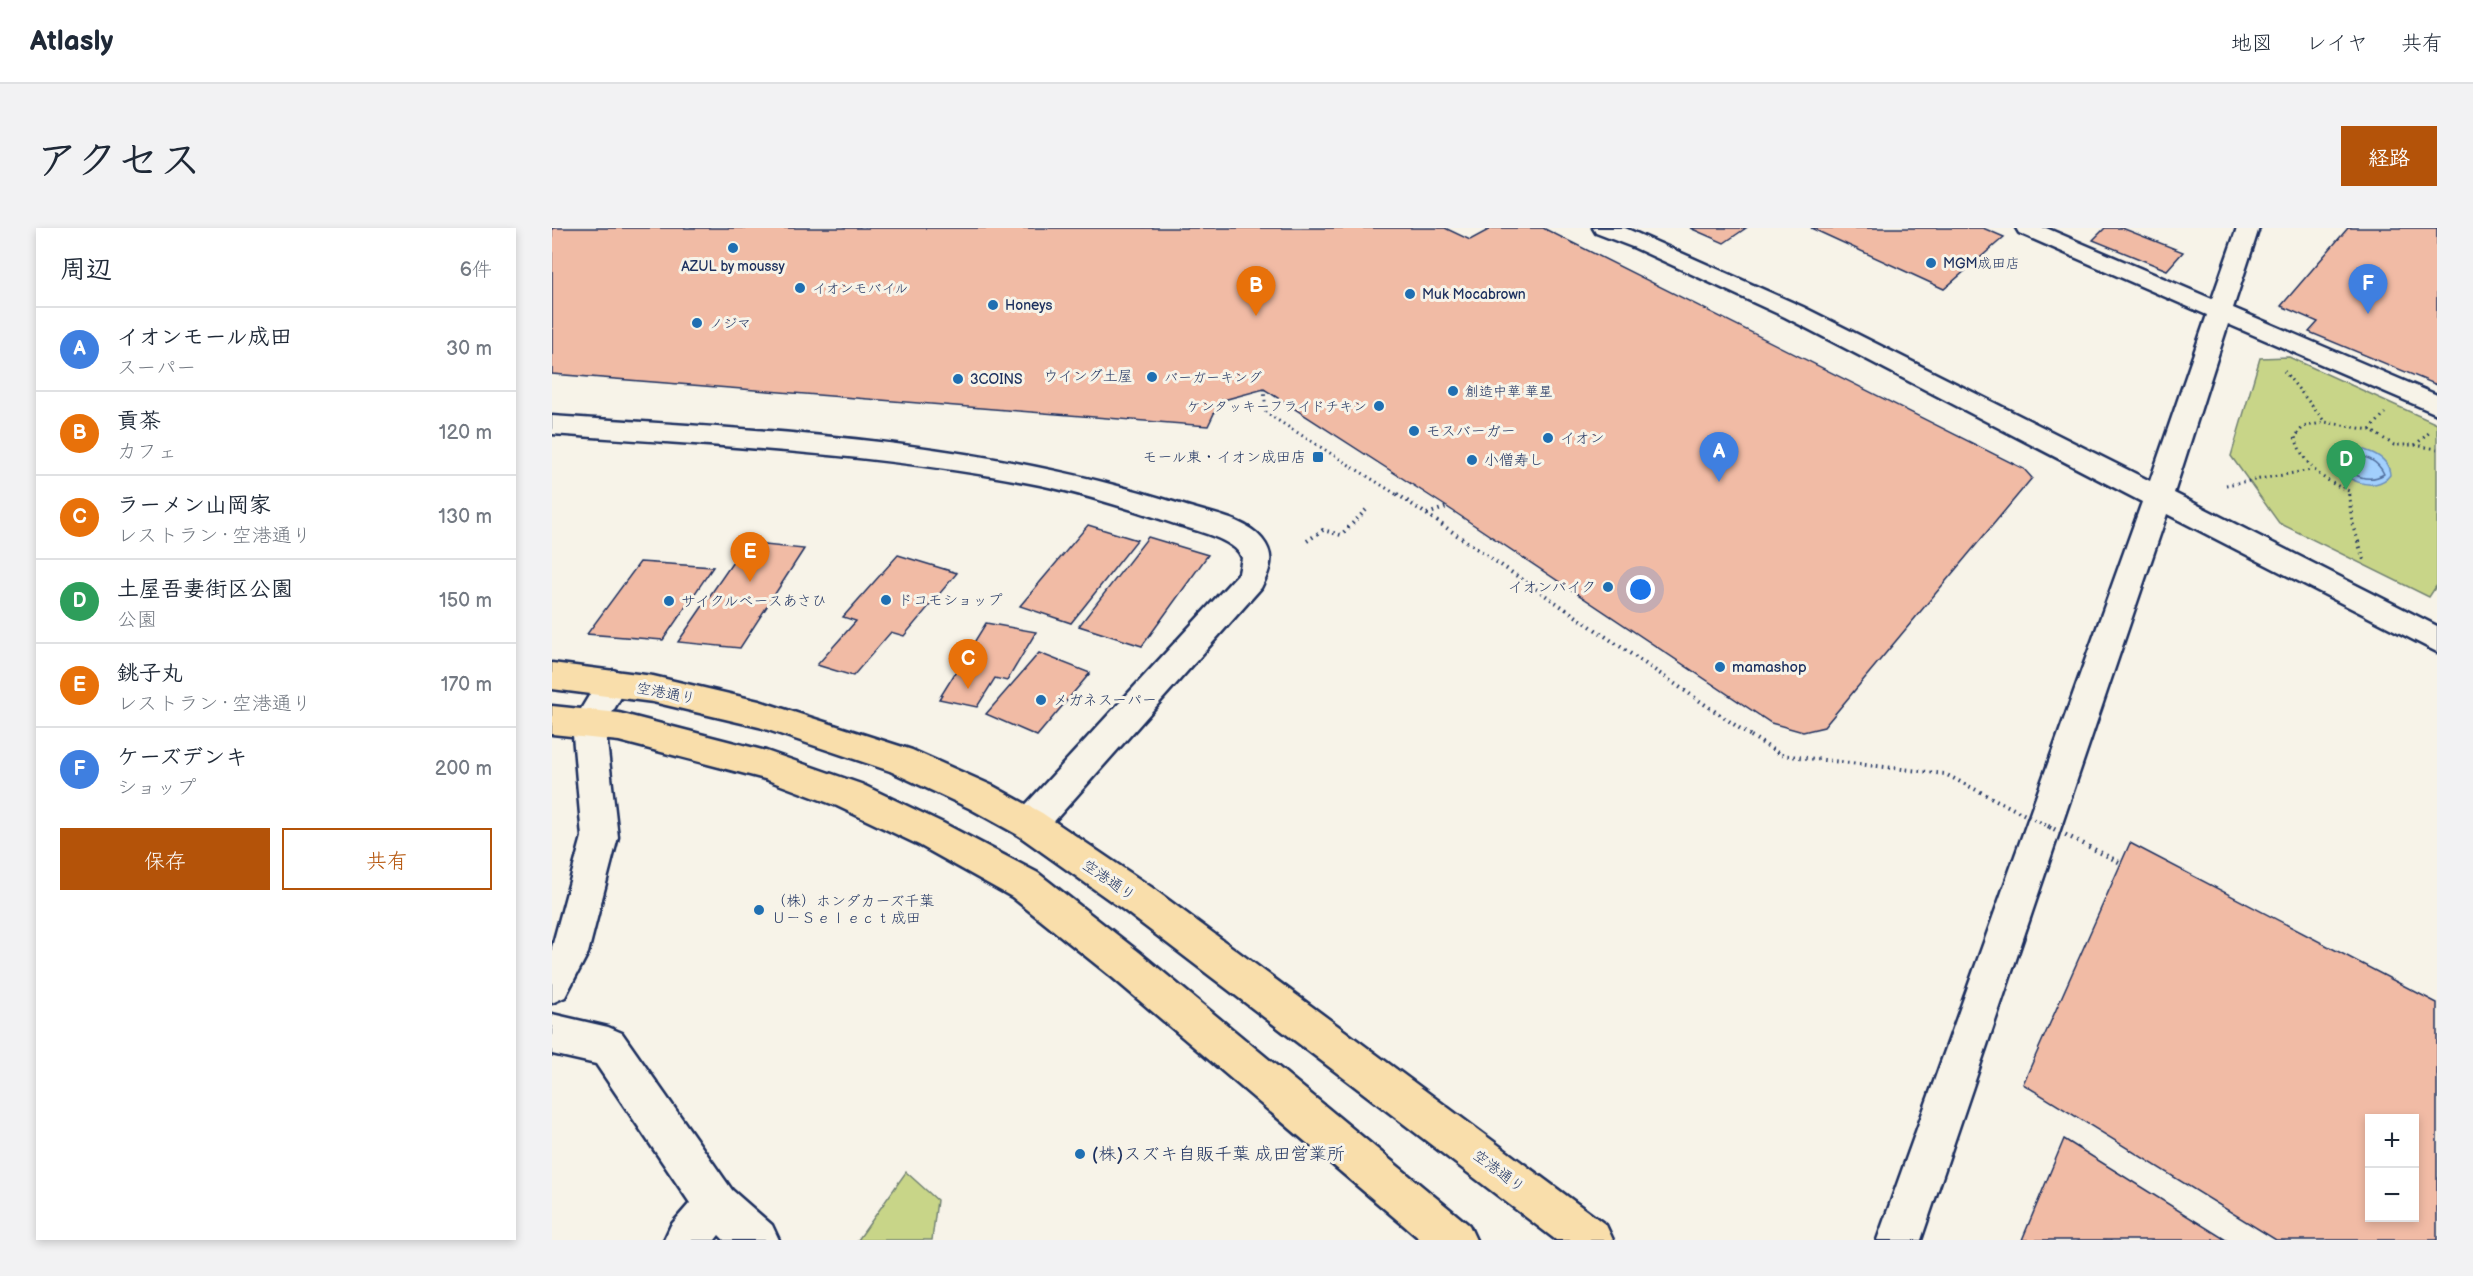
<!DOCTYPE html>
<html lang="ja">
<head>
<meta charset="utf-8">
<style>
	:root { --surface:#fff; --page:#f2f2f3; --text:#1f2937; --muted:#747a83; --line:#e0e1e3; --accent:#b45309 }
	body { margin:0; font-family:"Balsamiq Sans","Klee One",sans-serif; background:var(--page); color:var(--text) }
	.controls { position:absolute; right:18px; bottom:18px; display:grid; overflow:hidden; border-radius:0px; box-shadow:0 3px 9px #0003 }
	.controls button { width:54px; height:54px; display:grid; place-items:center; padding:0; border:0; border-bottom:2px solid var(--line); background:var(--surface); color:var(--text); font:30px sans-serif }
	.you { position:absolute; left:1089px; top:362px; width:21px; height:21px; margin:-15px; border:4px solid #fff; border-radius:50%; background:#1a73e8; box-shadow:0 0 0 9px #1a73e833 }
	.badge { display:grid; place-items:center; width:39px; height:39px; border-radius:50%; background:var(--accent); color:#fff; font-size:20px; font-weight:700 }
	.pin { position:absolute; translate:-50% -50px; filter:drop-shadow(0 2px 3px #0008) }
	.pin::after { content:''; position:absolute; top:32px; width:21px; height:18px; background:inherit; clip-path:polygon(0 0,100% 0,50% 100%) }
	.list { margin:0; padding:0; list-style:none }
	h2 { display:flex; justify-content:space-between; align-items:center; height:78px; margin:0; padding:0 24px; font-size:26px }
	h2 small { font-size:20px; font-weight:400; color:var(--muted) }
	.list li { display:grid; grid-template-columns:39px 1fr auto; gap:18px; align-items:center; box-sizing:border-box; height:84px; padding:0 24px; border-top:2px solid var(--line) }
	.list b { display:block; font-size:22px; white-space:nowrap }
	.list p { margin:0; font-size:20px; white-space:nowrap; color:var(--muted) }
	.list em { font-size:20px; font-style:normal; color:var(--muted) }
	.actions { display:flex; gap:12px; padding:18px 24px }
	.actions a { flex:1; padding:14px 0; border:2px solid var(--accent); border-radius:0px; text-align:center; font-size:21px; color:var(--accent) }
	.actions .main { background:var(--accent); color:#fff }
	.map { position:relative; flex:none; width:1885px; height:1012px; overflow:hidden; border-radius:0px }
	header { display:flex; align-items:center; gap:36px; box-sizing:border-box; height:84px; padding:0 30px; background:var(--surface); border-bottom:2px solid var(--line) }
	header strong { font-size:28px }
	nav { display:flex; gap:33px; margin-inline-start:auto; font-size:21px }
	.intro { display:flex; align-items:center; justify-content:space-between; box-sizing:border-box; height:144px; padding:0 36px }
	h1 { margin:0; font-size:42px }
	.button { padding:15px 27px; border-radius:0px; background:var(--accent); color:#fff; font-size:21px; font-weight:700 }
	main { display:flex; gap:36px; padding:0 36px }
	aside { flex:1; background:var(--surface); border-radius:0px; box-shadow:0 3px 9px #0003 }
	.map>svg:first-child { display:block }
</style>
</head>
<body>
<header>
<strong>Atlasly</strong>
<nav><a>地図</a><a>レイヤ</a><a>共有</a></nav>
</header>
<div class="intro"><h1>アクセス</h1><a class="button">経路</a></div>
<main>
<aside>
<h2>周辺<small>6件</small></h2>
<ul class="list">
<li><span class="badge" style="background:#3f7fe0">A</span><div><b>イオンモール成田</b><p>スーパー</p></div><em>30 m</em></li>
<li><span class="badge" style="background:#e8710a">B</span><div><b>貢茶</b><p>カフェ</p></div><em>120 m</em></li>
<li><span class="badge" style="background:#e8710a">C</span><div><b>ラーメン山岡家</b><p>レストラン · 空港通り</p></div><em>130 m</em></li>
<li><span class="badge" style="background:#2e9e5b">D</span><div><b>土屋吾妻街区公園</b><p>公園</p></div><em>150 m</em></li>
<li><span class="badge" style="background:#e8710a">E</span><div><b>銚子丸</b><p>レストラン · 空港通り</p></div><em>170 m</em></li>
<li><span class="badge" style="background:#3f7fe0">F</span><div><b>ケーズデンキ</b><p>ショップ</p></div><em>200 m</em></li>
</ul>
<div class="actions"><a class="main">保存</a><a>共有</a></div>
</aside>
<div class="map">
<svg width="1885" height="1012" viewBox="0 0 1885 1012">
	<rect width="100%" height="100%" fill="#f7f3e8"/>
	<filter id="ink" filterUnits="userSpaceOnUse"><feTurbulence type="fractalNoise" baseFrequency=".0167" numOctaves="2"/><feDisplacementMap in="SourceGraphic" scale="12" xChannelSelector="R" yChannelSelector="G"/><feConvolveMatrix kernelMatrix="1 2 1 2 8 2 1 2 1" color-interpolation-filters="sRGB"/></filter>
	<g filter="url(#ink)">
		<g fill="#c8d588" stroke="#728273" stroke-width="1.5">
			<polygon points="1737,129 1885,196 1885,357 1877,369 1727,295 1679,228 1708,130"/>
			<polygon points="354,944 385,972 380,1012 306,1012"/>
		</g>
		<path fill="#a2d0fd" stroke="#6c90bd" stroke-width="1.5" d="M 1790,219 C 1807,219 1837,225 1838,247 C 1823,267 1788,251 1779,232 L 1782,223 Z"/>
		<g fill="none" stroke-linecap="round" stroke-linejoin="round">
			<path stroke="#516f9e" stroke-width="1.5" d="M 1792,225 C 1808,226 1825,230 1832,246 C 1816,256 1799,247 1787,235 L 1786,229 Z"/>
		</g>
		<g fill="#f1bba5" stroke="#1b2f5e" stroke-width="1.5" fill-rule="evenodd">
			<polygon points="0,0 893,0 918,12 940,0 991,0 1472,241 1480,250 1272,499 1251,504 1219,495 895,279 712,161 668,173 656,198 0,146"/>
			<polygon points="1138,0 1194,0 1172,15"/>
			<polygon points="1259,0 1431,0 1452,9 1392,61"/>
			<polygon points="1553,0 1570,0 1631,24 1615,42 1541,12"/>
			<polygon points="1796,0 1885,0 1885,157 1757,104 1766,94 1729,78"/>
			<polygon points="536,297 585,312 519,395 468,378"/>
			<polygon points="596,309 656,327 590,418 527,398"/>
			<polygon points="194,315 252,321 188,420 126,414"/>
			<polygon points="346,327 405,345 352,408 339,404 301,448 265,437 304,393 291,389"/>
			<polygon points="88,334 161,339 111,412 35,406"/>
			<polygon points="434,395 484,404 455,453 443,450 425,479 387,471"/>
			<polygon points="487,425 538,445 485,508 434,486"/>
			<path d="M 1578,615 L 1885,775 L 1885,1012 L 1724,1012 L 1471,856 ZM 1818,890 L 1862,890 L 1862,990 L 1818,990 Z"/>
			<polygon points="1512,911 1674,1012 1470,1012"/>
		</g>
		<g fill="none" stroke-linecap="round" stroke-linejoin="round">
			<defs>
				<g id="minor">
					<polygon points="1041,0 1073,0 1251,79 1598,253 1655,87 1467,5 1464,0 1494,0 1660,71 1685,0 1707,0 1681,80 1885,167 1885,186 1676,96 1622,265 1885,398 1885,424 1615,286 1369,1012 1325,1012 1590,274 1233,89 1083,20 1044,5"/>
					<path d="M 0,188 C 216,203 423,210 631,277 C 655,285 693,290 710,311 C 724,328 718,342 709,360 L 490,607 L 478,611 L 466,607 L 461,596 L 466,585 L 687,345 L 690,330 C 684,311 641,302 623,296 C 579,281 534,267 488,257 C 327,225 163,218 0,206 Z"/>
					<polygon points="61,442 72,446 77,455 53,497 66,609 36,725 13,769 0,775 0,719 30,609 20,496 50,446"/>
					<polygon points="0,786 56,799 70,805 180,962 220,997 227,1012 172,1012 167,1007 163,1012 112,1012 119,997 138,975 44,836 0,826"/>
				</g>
				<g id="highway">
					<polygon points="0,435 101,448 207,473 360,522 441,558 490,585 599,659 1054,997 1061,1012 1004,1012 573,683 466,607 417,580 338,543 207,499 101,474 0,461"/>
					<polygon points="0,478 67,485 214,523 309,556 391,595 486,645 587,724 917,997 924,1012 869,1012 561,750 460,669 367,617 285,578 213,551 67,513 0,506"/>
				</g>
			</defs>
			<use href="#minor" stroke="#1b2f5e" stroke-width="5"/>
			<use href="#highway" stroke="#1b2f5e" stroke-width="5"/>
			<g stroke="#1b2f5e" stroke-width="3" stroke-dasharray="1.5 4" stroke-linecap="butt">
				<polyline points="1732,143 1773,194"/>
				<polyline points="712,161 714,185 847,268"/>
				<polyline points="1818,202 1833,185"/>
				<polyline points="1863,217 1878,204"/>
				<polyline points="1674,257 1759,242"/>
				<path d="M 1798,268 L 1797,263 C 1770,252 1752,238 1743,209 L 1751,199 L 1773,194 L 1818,202 L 1842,217 L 1863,217 L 1885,221"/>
			</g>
			<g stroke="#1b2f5e" stroke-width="4" stroke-dasharray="1.5 4.5" stroke-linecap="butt">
				<polyline points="845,266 1199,508"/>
				<polyline points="1797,266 1801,298 1813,335"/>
				<polyline points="875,286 895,279"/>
				<polyline points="755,313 771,302 789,307 814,282"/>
			</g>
			<use href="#minor" fill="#f7f3e8" fill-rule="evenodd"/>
			<use href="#highway" fill="#f9deab" fill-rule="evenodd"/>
			<polyline stroke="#1b2f5e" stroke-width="4" stroke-dasharray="1.5 4.5" stroke-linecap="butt" points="1199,508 1229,527 1393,546 1499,600"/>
			<polyline stroke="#1b2f5e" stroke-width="4.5" stroke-dasharray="1.5 5" stroke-linecap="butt" points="1496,598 1569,635"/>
		</g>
	</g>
	<g fill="#1f6fb2" stroke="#f7f3e8" stroke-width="2">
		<circle cx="181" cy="20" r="6"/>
		<circle cx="1379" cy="35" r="6"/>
		<circle cx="248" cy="60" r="6"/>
		<circle cx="858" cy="66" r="6"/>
		<circle cx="441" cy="77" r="6"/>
		<circle cx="145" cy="95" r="6"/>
		<circle cx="600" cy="149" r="6"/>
		<circle cx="406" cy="151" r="6"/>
		<circle cx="901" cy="163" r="6"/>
		<circle cx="827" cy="178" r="6"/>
		<circle cx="862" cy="203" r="6"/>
		<circle cx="996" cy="210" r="6"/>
		<rect x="760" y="223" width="12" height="12" rx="3"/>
		<circle cx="920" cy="232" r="6"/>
		<circle cx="1056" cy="359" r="6"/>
		<circle cx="334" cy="372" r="6"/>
		<circle cx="117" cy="373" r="6"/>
		<circle cx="1168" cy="439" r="6"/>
		<circle cx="489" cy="472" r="6"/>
		<circle cx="207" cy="682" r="6"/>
		<circle cx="528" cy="926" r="6"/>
	</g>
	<g text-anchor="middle" stroke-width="6" stroke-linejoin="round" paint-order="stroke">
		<g font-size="14" fill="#1b2f5e" stroke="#f7f3e8" text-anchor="start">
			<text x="1391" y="40">MGM成田店</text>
			<text x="181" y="43" text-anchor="middle">AZUL by moussy</text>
			<text x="260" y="65">イオンモバイル</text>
			<text x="870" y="71">Muk Mocabrown</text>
			<text x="453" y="82">Honeys</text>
			<text x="157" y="100">ノジマ</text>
			<text x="612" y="154">バーガーキング</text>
			<text x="418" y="156">3COINS</text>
			<text x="913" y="168">創造中華 華星</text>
			<text x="815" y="183" text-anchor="end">ケンタッキーフライドチキン</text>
		</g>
		<g font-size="15" fill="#1b2f5e" stroke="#f7f3e8">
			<text x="536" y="153">ウイング土屋</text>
		</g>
		<g font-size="15" fill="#1b2f5e" stroke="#f7f3e8" text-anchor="start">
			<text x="874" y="208">モスバーガー</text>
			<text x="1008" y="215">イオン</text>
			<text x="754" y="234" text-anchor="end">モール東・イオン成田店</text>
			<text x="932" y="237">小僧寿し</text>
			<text x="1044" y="364" text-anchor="end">イオンバイク</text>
			<text x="346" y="377">ドコモショップ</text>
			<text x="129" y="378">サイクルベースあさひ</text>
			<text x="1180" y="444">mamashop</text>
			<text x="501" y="477">メガネスーパー</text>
			<text x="219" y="678">（株）ホンダカーズ千葉<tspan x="219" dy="17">Ｕ－Ｓｅｌｅｃｔ成田</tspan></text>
		</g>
		<g font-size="15" fill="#1b2f5e" stroke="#f7f3e8">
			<text transform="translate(114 465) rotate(11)" y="5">空港通り</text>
			<text transform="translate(557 652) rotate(35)" y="5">空港通り</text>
			<text transform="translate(947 943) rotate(37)" y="5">空港通り</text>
		</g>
		<g font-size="18" fill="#1b2f5e" stroke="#f7f3e8" text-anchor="start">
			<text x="540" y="932">(株)スズキ自販千葉 成田営業所</text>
		</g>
	</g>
</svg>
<div class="controls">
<button>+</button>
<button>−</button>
</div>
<div class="you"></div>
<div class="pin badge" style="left:1167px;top:254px;background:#3f7fe0">A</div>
<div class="pin badge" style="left:704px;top:88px;background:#e8710a">B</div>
<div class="pin badge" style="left:416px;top:461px;background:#e8710a">C</div>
<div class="pin badge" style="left:1794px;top:262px;background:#2e9e5b">D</div>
<div class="pin badge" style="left:198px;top:354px;background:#e8710a">E</div>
<div class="pin badge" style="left:1816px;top:86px;background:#3f7fe0">F</div>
</div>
</main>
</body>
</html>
